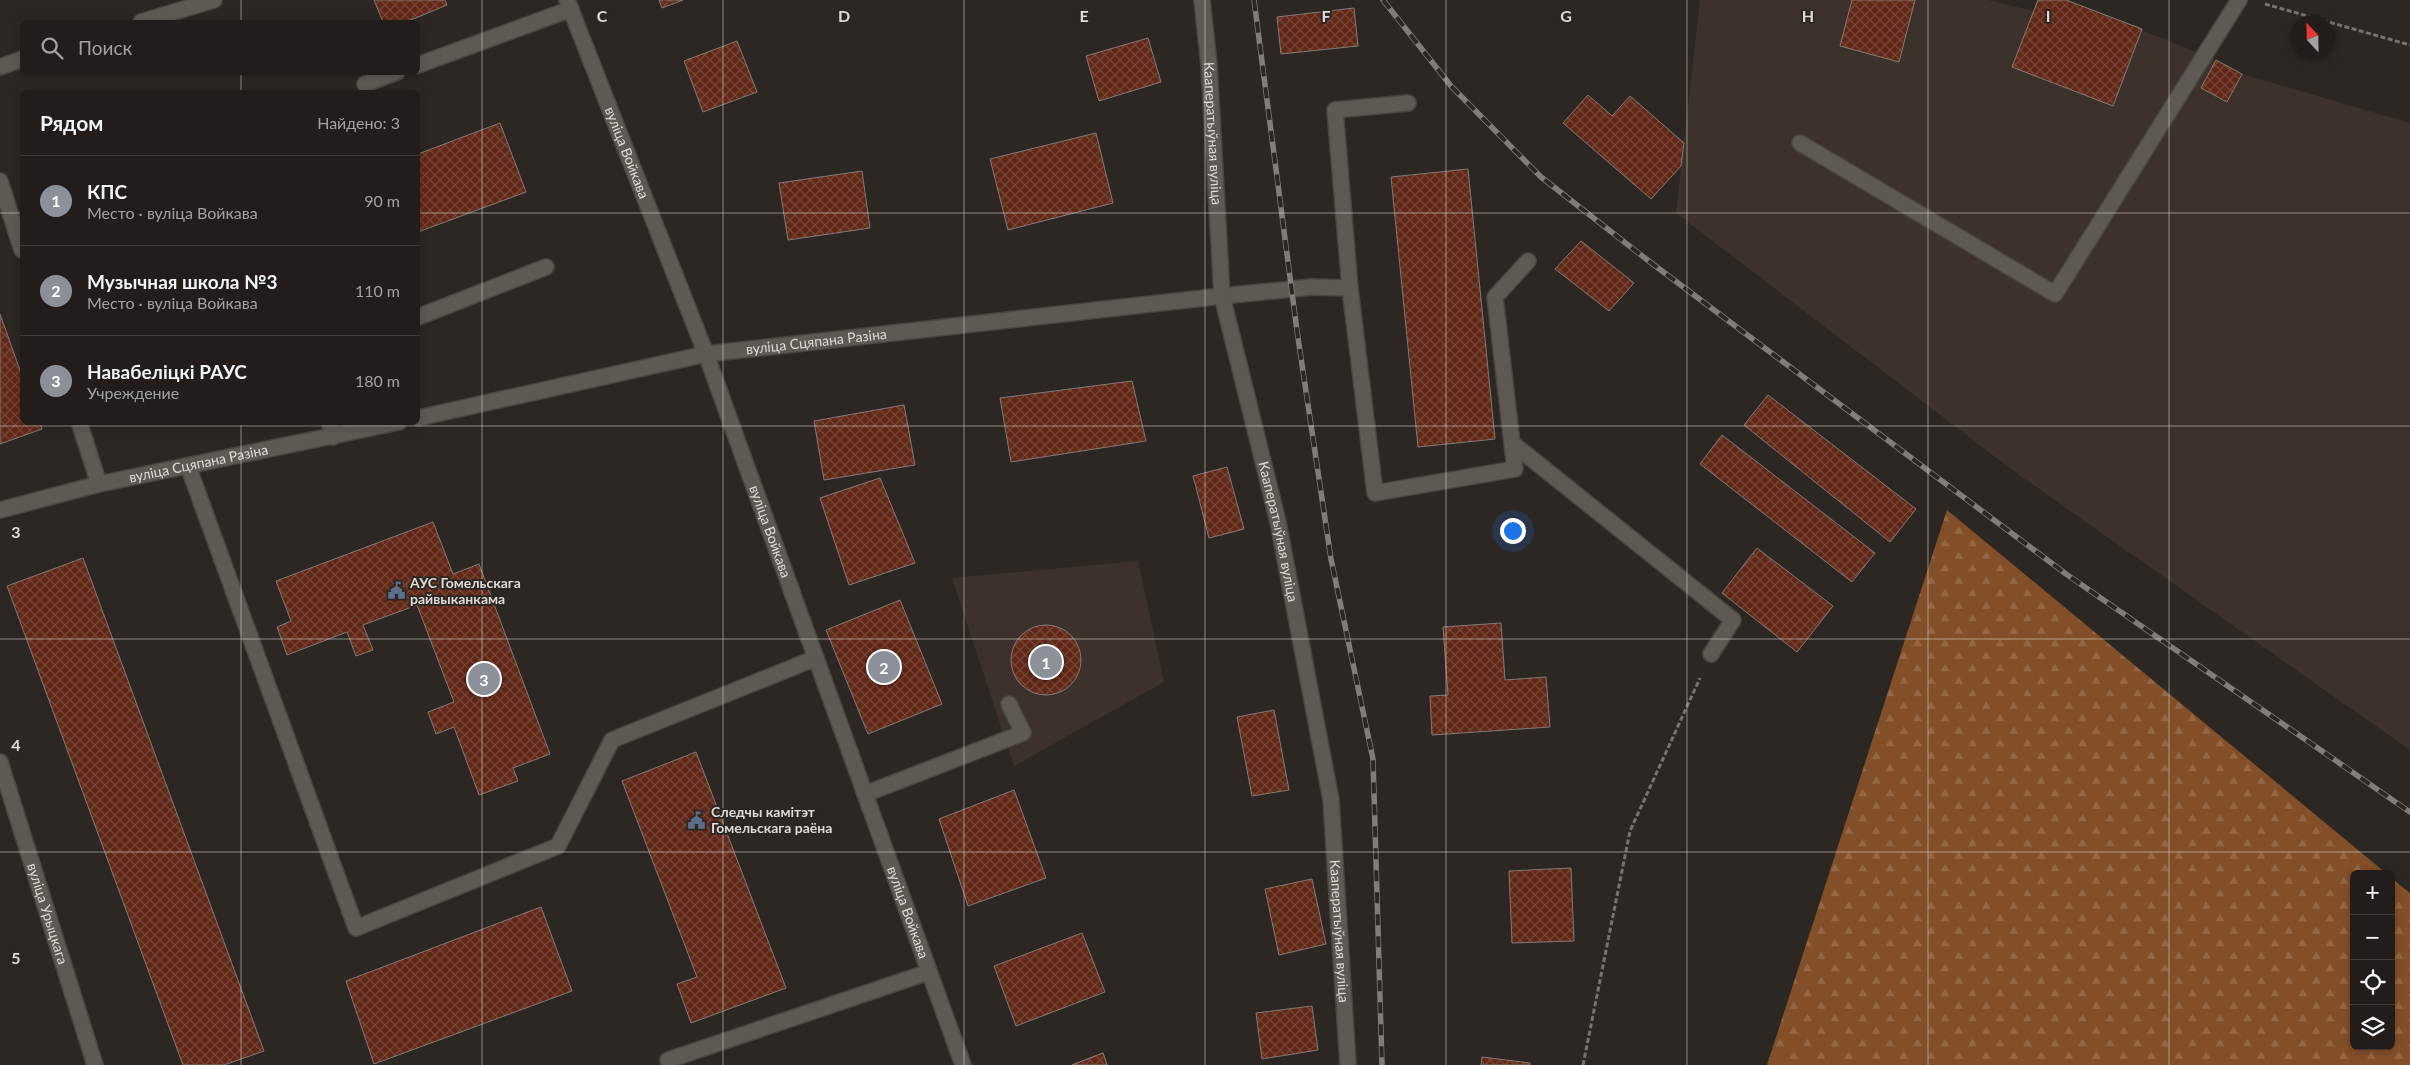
<!DOCTYPE html>
<html lang="ru">
<head>
<meta charset="utf-8">
<style>
	body { margin:0; font-family:Lato,sans-serif; background:#2e2a27; color:#f1f3f6 }
	.controls { position:absolute; right:15px; bottom:15px; display:grid; overflow:hidden; border-radius:8px; box-shadow:0 2px 8px #0003 }
	.controls button { width:45px; height:45px; display:grid; place-items:center; padding:0; border:0; border-bottom:1px solid #3f3b39; background:#221d1a; color:#f1f3f6; font:25px sans-serif }
	.compass { position:absolute; left:2290px; top:15px; width:45px; height:45px; border-radius:50%; background:#221d1a; box-shadow:0 2px 8px #0003; rotate:338deg }
	.you { position:absolute; left:1512px; top:530px; width:18px; height:18px; margin:-12px; border:4px solid #fff; border-radius:50%; background:#1a73e8; box-shadow:0 0 0 8px #1a73e833 }
	.badge { display:grid; place-items:center; width:32px; height:32px; border-radius:50%; background:#8c9099; color:#fff; font-size:16px; font-weight:700 }
	.pin { position:absolute; translate:-50% -50%; border:2px solid #fff; box-shadow:0 1px 5px #0006 }
	.list { margin:0; padding:0; list-style:none }
	h2 { display:flex; justify-content:space-between; align-items:center; height:65px; margin:0; padding:0 20px; font-size:21px }
	h2 small { font-size:16px; font-weight:400; color:#a2a2a2 }
	.list li { display:grid; grid-template-columns:32px 1fr auto; gap:15px; align-items:center; box-sizing:border-box; height:90px; padding:0 20px; border-top:1px solid #3f3b39 }
	.list b { display:block; font-size:19px; white-space:nowrap }
	.list p { margin:0; font-size:16px; white-space:nowrap; color:#a2a2a2 }
	.list em { font-size:16px; font-style:normal; color:#a2a2a2 }
	.icon { flex:none; width:28px; height:28px; fill:none; stroke:currentColor; stroke-width:2; stroke-linecap:round; stroke-linejoin:round }
	.map { position:relative; flex:none; width:2410px; height:1065px; overflow:hidden }
	.search { position:absolute; background:#221d1a; box-shadow:0 2px 8px #0003; left:20px; top:20px; width:400px; height:55px; display:flex; align-items:center; gap:12px; box-sizing:border-box; padding:0 18px; border-radius:8px; color:#a2a2a2; font-size:19px }
	.panel { position:absolute; background:#221d1a; box-shadow:0 2px 8px #0003; left:20px; top:90px; width:400px; height:335px; border-radius:8px }
	.map>svg:first-child { display:block }
	.built { fill:#3d322b }
	.forest { fill:url(#forest-firs) }
	.building { fill:url(#building-cross-hatch); stroke:#827a77 }
	.lines { fill:none; stroke-linecap:round; stroke-linejoin:round }
	.service-casing { stroke:#4a4541; stroke-width:18 }
	.minor-casing { stroke:#4a4541; stroke-width:18 }
	.path { stroke:#77726f; stroke-width:3; stroke-dasharray:5 2.5; stroke-linecap:butt }
	.service { stroke:#5f5954; stroke-width:15 }
	.minor { stroke:#5f5954; stroke-width:15 }
	.rail-casing { stroke:#827d7a; stroke-width:5.5 }
	.rail { stroke:#2d2723; stroke-width:4; stroke-dasharray:11; stroke-linecap:butt }
	.grid { fill:none; stroke:#dfdbd8; stroke-width:1; stroke-opacity:0.55 }
	.labels { text-anchor:middle; stroke-width:4; stroke-linejoin:round; paint-order:stroke }
	.street-label { font-size:14px; fill:#dfdbd8; stroke:#2d2723 }
	.poi-label { font-size:14px; font-weight:bold; fill:#dfdbd8; stroke:#2d2723; text-anchor:start }
	.grid-label { font-size:16px; text-anchor:middle; font-weight:bold; fill:#dfdbd8; stroke:#2d2723; stroke-width:4; stroke-linejoin:round; paint-order:stroke }
</style>
</head>
<body>
<div class="map">
<svg width="2410" height="1065" viewBox="0 0 2410 1065">
	<defs>
		<pattern id="forest-firs" width="22" height="20" patternUnits="userSpaceOnUse" patternTransform="scale(1.25)"><rect width="22" height="20" fill="#834f28"/><path d="M5 1l3.5 6h-7zM16 11l3.5 6h-7z" fill="#946846"/></pattern>
		<pattern id="building-cross-hatch" width="8" height="8" patternUnits="userSpaceOnUse" patternTransform="scale(1.25)"><rect width="8" height="8" fill="#612717"/><path d="M0 0l8 8M0 8l8-8" fill="none" stroke="#774638"/></pattern>
	</defs>
	<rect width="100%" height="100%" fill="#2d2723"/>
	<g class="built">
		<polygon points="1700,0 1988,0 2033,11 2038,0 2066,0 2216,60 2242,74 2410,123 2410,750 2015,472 1676,213"/>
		<polygon points="1138,561 1164,682 1014,766 952,578"/>
	</g>
	<polygon class="forest" points="1947,510 2387,874 2354,874 2354,1046 2391,1046 2391,878 2410,893 2410,1065 1767,1065"/>
	<g class="building">
		<polygon points="374,0 445,0 447,5 406,22 383,22"/>
		<polygon points="659,0 683,0 662,8"/>
		<polygon points="1852,0 1915,0 1899,62 1840,46"/>
		<polygon points="2038,0 2066,0 2142,29 2113,106 2012,67"/>
		<polygon points="1354,8 1358,46 1281,54 1277,17"/>
		<polygon points="1148,38 1161,82 1099,101 1086,56"/>
		<polygon points="737,41 757,92 703,112 684,61"/>
		<polygon points="2216,60 2242,74 2227,102 2201,88"/>
		<polygon points="1588,95 1612,116 1630,96 1684,143 1681,166 1651,199 1563,123"/>
		<polygon points="500,123 526,192 418,232 418,154"/>
		<polygon points="1096,133 1113,203 1008,230 990,159"/>
		<polygon points="1468,169 1495,439 1418,447 1391,177"/>
		<polygon points="862,171 870,228 788,240 779,183"/>
		<polygon points="1581,241 1634,283 1609,311 1555,269"/>
		<polygon points="0,314 22,376 22,422 40,422 42,429 0,444"/>
		<polygon points="1132,381 1146,441 1011,462 1000,398"/>
		<polygon points="1768,395 1916,509 1890,542 1744,425"/>
		<polygon points="904,405 915,465 824,480 814,421"/>
		<polygon points="1722,435 1875,553 1852,582 1700,464"/>
		<polygon points="1227,467 1244,529 1209,538 1193,476"/>
		<polygon points="880,478 915,563 849,585 820,498"/>
		<polygon points="433,522 453,574 479,564 550,754 513,768 518,781 479,795 454,727 436,734 428,712 454,702 417,605 363,625 373,650 356,656 347,632 287,655 277,627 291,621 276,581"/>
		<polygon points="1757,548 1833,606 1797,652 1722,593"/>
		<polygon points="83,558 264,1051 224,1065 183,1065 7,586"/>
		<polygon points="900,600 942,704 868,734 826,630"/>
		<polygon points="1501,623 1505,680 1546,677 1550,727 1432,735 1430,696 1448,695 1443,627"/>
		<circle cx="1046" cy="660" r="35"/>
		<polygon points="1274,710 1289,790 1252,796 1237,717"/>
		<polygon points="696,752 786,988 691,1023 677,984 697,977 622,781"/>
		<polygon points="1014,790 1046,878 968,906 939,819"/>
		<polygon points="1571,868 1574,941 1512,943 1509,871"/>
		<polygon points="1312,879 1326,944 1279,955 1265,889"/>
		<polygon points="541,907 572,991 374,1064 346,981"/>
		<polygon points="1082,933 1105,992 1016,1026 994,966"/>
		<polygon points="1312,1006 1318,1050 1262,1059 1256,1013"/>
		<polygon points="1103,1053 1107,1065 1072,1065"/>
		<polygon points="1103,1053 1107,1065 1072,1065"/>
		<polygon points="1482,1057 1530,1063 1530,1065 1481,1065"/>
	</g>
	<g class="lines">
		<defs>
			<g id="service">
				<polyline points="141,22 214,0"/>
				<polyline points="418,65 571,9"/>
				<polyline points="0,67 22,59"/>
				<polyline points="365,84 397,72"/>
				<polyline points="1800,143 2055,294 2239,0"/>
				<polyline points="0,181 22,250"/>
				<polyline points="1350,288 1375,493 1515,469 1495,297 1528,261"/>
				<polyline points="1222,296 1312,287 1350,288 1335,110 1408,103"/>
				<polyline points="418,317 546,267"/>
				<polyline points="79,422 99,484"/>
				<polyline points="329,422 333,437"/>
				<polyline points="1512,443 1733,620 1711,654"/>
				<polyline points="188,466 356,928 558,846 612,740 816,658"/>
				<polyline points="865,794 1023,733 1009,704"/>
				<polyline points="668,1060 929,972"/>
			</g>
			<g id="minor">
				<path id="s1" d="M567 0 706 354 963 1065"/>
				<path id="s2" d="M1202 0 1209 65 1222 296 1278 522 1331 800 1348 1065"/>
				<path id="s3" d="M418 418 706 354 1222 296"/>
				<path id="s4" d="M0 510 99 484 399 422"/>
				<path id="s5" d="M0 762 95 1065"/>
			</g>
		</defs>
		<use href="#service" class="service-casing"/>
		<use href="#minor" class="minor-casing"/>
		<g class="path">
			<polyline points="2265,4 2410,45"/>
			<polyline points="1583,1065 1630,831 1700,678"/>
		</g>
		<use href="#service" class="service"/>
		<use href="#minor" class="minor"/>
		<defs>
			<g id="rail">
				<polyline points="1254,0 1297,331 1331,559 1373,759 1382,1065"/>
				<polyline points="1383,0 1451,86 1541,177 1650,262 2066,574 2410,812"/>
			</g>
		</defs>
		<use href="#rail" class="rail-casing"/>
		<use href="#rail" class="rail"/>
	</g>
	<path class="grid" d="M241 0V22M482 0V1065M723 0V1065M964 0V1065M1205 0V1065M1446 0V1065M1687 0V1065M1928 0V1065M2169 0V1065M241 72V92M0 213H22M418 213H2410M241 422V1065M0 426H2410M0 639H2410M0 852H2410"/>
	<defs>
		<symbol id="civic-bare" viewBox="-9 -9 18 18"><path d="M-.6-6.5H3V-4.5H.6V-3L4-1V1h2V6H-6V1h2V-1L-.6-3ZM-1.2 2.5V6h2.4V2.5Z" fill="#5c6f8a" stroke="#2d2723" stroke-width="2.5" paint-order="stroke"/></symbol>
	</defs>
	<g fill-rule="evenodd">
		<use href="#civic-bare" x="384" y="578" width="25" height="25"/>
		<use href="#civic-bare" x="684" y="808" width="25" height="25"/>
	</g>
	<g class="labels">
		<g class="street-label">
			<text dy="5" stroke="none"><textPath href="#s2" startOffset="134">Кааператыўная вуліца</textPath></text>
			<text dy="5" stroke="none"><textPath href="#s1" startOffset="164">вуліца Войкава</textPath></text>
			<text dy="5" stroke="none"><textPath href="#s3" startOffset="406">вуліца Сцяпана Разіна</textPath></text>
			<text dy="5" stroke="none"><textPath href="#s4" startOffset="204">вуліца Сцяпана Разіна</textPath></text>
			<text dy="5" stroke="none"><textPath href="#s1" startOffset="569">вуліца Войкава</textPath></text>
			<text dy="5" stroke="none"><textPath href="#s2" startOffset="539">Кааператыўная вуліца</textPath></text>
			<text dy="5" stroke="none"><textPath href="#s1" startOffset="974">вуліца Войкава</textPath></text>
			<text dy="5" stroke="none"><textPath href="#s5" startOffset="159">вуліца Урыцкага</textPath></text>
			<text dy="5" stroke="none"><textPath href="#s2" startOffset="944">Кааператыўная вуліца</textPath></text>
		</g>
		<g class="poi-label">
			<text x="410" y="588">АУС Гомельскага<tspan x="410" dy="16">райвыканкама</tspan></text>
			<text x="711" y="817">Следчы камітэт<tspan x="711" dy="16">Гомельскага раёна</tspan></text>
		</g>
	</g>
	<g class="grid-label">
		<text x="602" y="22">C</text>
		<text x="844" y="22">D</text>
		<text x="1084" y="22">E</text>
		<text x="1326" y="22">F</text>
		<text x="1566" y="22">G</text>
		<text x="1808" y="22">H</text>
		<text x="2048" y="22">I</text>
		<text x="16" y="538">3</text>
		<text x="16" y="751">4</text>
		<text x="16" y="964">5</text>
	</g>
</svg>
<div class="controls">
<button>+</button>
<button>−</button>
<button><svg class="icon" aria-label="locate" viewBox="0 0 24 24"><circle cx="12" cy="12" r="6"/><path d="M12 2v4M12 18v4M2 12h4M18 12h4"/></svg></button>
<button><svg class="icon" aria-label="layers" viewBox="0 0 24 24"><path d="M12 4l9 5-9 5-9-5zM3 14l9 5 9-5"/></svg></button>
</div>
<svg class="compass" viewBox="-18 -18 36 36"><path d="M0-13l5 13h-10z" fill="#e53935"/><path d="M0 13l5-13h-10z" fill="#a2a2a2"/></svg>
<div class="you"></div>
<div class="pin badge" style="left:1046px;top:662px">1</div>
<div class="pin badge" style="left:884px;top:667px">2</div>
<div class="pin badge" style="left:484px;top:679px">3</div>
<div class="search"><svg class="icon" aria-label="search" viewBox="0 0 24 24"><circle cx="10" cy="10" r="6"/><path d="M15 15l6 6"/></svg>Поиск</div>
<section class="panel">
<h2>Рядом<small>Найдено: 3</small></h2>
<ul class="list">
<li><span class="badge">1</span><div><b>КПС</b><p>Место · вуліца Войкава</p></div><em>90 m</em></li>
<li><span class="badge">2</span><div><b>Музычная школа №3</b><p>Место · вуліца Войкава</p></div><em>110 m</em></li>
<li><span class="badge">3</span><div><b>Навабеліцкі РАУС</b><p>Учреждение</p></div><em>180 m</em></li>
</ul>
</section>
</div>
</body>
</html>
